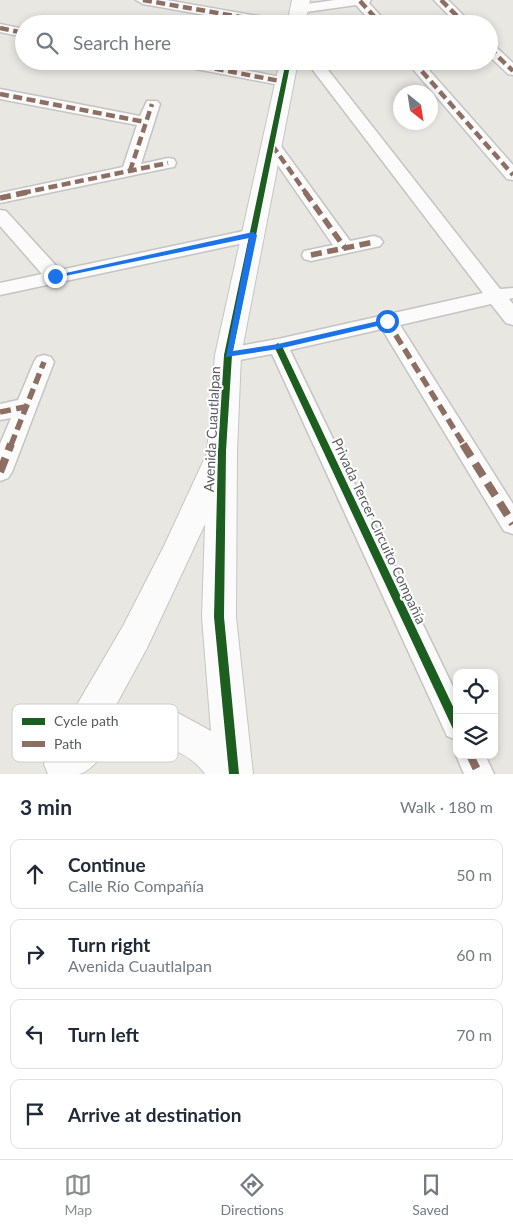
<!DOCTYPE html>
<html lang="en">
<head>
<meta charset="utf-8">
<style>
	body { margin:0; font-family:Lato,sans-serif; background:#f2f2f3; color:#1f2937 }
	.controls { position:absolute; right:15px; bottom:15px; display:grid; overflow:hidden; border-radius:10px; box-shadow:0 2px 8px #0003 }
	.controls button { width:45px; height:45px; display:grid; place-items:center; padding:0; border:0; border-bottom:1px solid #e0e1e3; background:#fff; color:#1f2937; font:25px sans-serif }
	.compass { position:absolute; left:393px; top:85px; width:45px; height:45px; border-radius:50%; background:#fff; box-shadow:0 2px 8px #0003; rotate:150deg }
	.stop { position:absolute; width:15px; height:15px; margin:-11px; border:4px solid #1a73e8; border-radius:50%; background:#fff }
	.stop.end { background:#1a73e8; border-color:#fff; box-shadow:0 1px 5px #0008 }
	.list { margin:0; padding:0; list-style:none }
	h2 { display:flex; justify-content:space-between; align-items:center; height:65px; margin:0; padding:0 20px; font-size:21px }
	h2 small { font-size:16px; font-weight:400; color:#747a83 }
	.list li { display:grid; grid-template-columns:32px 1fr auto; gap:15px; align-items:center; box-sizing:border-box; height:70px; margin:0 10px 10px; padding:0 10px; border:1px solid #e0e1e3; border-radius:10px }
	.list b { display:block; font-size:19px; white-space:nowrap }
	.list p { margin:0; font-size:16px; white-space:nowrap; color:#747a83 }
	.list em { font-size:16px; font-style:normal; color:#747a83 }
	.icon { flex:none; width:28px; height:28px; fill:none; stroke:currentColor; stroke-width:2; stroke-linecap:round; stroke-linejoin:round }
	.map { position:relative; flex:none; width:513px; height:774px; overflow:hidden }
	.search { position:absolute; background:#fff; box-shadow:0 2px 8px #0003; left:15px; right:15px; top:15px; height:55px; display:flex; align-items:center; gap:12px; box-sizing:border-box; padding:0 18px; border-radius:28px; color:#747a83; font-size:19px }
	.sheet { height:385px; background:#fff }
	nav { display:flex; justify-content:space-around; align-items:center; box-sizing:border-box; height:70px; border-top:1px solid #e0e1e3; background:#fff; font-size:14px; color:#747a83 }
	nav a { display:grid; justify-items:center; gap:2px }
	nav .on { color:#8a8d8e }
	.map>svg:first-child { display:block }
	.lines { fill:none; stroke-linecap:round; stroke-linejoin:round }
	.street-casing { stroke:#c4c4c3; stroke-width:3 }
	.secondary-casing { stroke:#c5c5c4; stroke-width:2 }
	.street { fill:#fcfbfb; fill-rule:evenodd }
	.secondary { fill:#fcfbfb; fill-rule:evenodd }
	.quiet-far2 { stroke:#8d6e63; stroke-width:4.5; stroke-dasharray:9 4.5; stroke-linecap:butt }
	.quiet-far1 { stroke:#8d6e63; stroke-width:5.5; stroke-dasharray:11 5.5; stroke-linecap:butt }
	.quiet { stroke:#8d6e63; stroke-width:8; stroke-dasharray:15 8; stroke-linecap:butt }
	.cycleway-casing { stroke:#fff; stroke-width:3 }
	.cycleway { fill:#1b5e20; fill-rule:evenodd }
	.route { fill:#1a73e8 }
	.labels { text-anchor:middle; stroke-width:4; stroke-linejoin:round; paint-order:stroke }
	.street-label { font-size:14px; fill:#585c60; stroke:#fff }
	.key { fill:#fff; stroke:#cdcecf; stroke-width:1 }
	.key-label { font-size:14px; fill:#585c60 }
</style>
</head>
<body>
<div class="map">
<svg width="513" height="774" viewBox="0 0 513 774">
	<rect width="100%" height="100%" fill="#e8e7e2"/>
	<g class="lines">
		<defs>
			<g id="street">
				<polygon points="136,0 166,0 281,20 288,24 256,24 143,4"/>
				<polygon points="335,0 371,0 369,3 388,24 373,24 356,5 299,13 292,9 299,5"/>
				<polygon points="434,0 448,0 472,24 457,24"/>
				<polygon points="0,24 24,29 24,37 0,32"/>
				<polygon points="489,44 494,45 513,63 513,75 508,74 489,56"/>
				<polygon points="168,61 199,61 285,78 292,82 285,86 175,65"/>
				<polygon points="306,61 321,61 500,289 513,288 513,298 509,299 513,304 513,325 506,323 491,304 400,325 513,504 513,534 504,531 382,329 290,350 457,695 457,740 447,736 272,354 228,362 221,360 218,355 221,350 228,348 278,339 483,293"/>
				<polygon points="406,61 421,61 513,165 513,180 507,179"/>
				<polygon points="0,89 140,116 147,101 157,101 160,104 141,164 168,158 174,159 176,163 174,167 168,168 0,203 0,193 123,167 137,125 0,99"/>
				<polygon points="272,140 278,142 350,241 374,236 380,238 383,242 380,246 311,261 304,259 302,255 304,251 333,245 264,145"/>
				<polygon points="0,210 6,211 60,270 253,229 259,231 262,235 259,239 253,241 0,295 0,283 42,274 0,226"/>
				<polygon points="44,355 51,357 54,362 12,472 8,478 0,481 0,444 11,418 0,420 0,404 18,400 34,362 37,357"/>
				<polygon points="457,752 457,755 485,755 494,774 464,774 456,755"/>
			</g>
			<g id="secondary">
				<polygon points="292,0 310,0 305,24 287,24"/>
				<path d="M280 61H298L241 355 237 451 236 617 253 774H205C185 745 137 735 107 753 98 758 90 772 79 774 70 774 58 774 48 774L44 764 50 751 123 626 164 546 207 453 215 355ZM205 524 202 617 211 731 178 713 138 708 110 716 147 648Z"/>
			</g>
		</defs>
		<use href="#street" class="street-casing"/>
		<use href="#secondary" class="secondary-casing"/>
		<use href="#street" class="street"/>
		<use href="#secondary" class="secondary"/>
		<g class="quiet-far2">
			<polyline points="143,0 281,24"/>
			<polyline points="441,0 465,24"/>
			<polyline points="360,1 381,24"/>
			<polyline points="0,28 24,33"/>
			<polyline points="489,48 513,71"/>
			<polyline points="175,61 285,82"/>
			<polyline points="413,61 513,175"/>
			<polyline points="0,94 145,122"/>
			<polyline points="272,145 306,193"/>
			<polyline points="130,171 152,104"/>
			<polyline points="22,193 168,163"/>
		</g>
		<g class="quiet-far1">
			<polyline points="305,192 345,248"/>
			<polyline points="0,198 28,192"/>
			<polyline points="311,255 374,242"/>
			<polyline points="387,321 464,445"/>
			<polyline points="0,412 25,407"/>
			<polyline points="11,445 44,362"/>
		</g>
		<g class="quiet">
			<polyline points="463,444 513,524"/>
			<polyline points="0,472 11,444"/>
			<polyline points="470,755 479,774"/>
		</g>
		<defs>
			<g id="cycleway">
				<polygon points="286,61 291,61 232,355 226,451 224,617 239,774 229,774 214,617 218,451 224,355"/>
				<polygon points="278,343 282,346 457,715 457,731 453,729 274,346"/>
			</g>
		</defs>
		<use href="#cycleway" class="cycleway-casing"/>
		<use href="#cycleway" class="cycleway"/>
	</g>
	<polygon class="route" points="253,232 257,235 233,351 278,344 387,319 390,320 390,323 278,349 226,357 249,238 55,278 52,276"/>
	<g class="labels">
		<g class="street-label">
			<text transform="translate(212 429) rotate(-87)" y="5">Avenida Cuautlalpan</text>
			<text transform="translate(379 531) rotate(65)" y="5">Privada Tercer Circuito Compañía</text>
		</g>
	</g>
	<rect x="12" y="704" width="166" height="58" rx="8" class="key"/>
	<rect x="22" y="718" width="23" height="7" fill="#1b5e20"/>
	<rect x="22" y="741" width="23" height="6" fill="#8d6e63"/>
	<g class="key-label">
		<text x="54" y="726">Cycle path</text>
		<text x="54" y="749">Path</text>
	</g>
</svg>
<div class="controls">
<button><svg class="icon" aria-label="locate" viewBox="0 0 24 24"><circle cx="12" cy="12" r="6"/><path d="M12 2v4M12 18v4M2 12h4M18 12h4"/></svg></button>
<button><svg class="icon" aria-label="layers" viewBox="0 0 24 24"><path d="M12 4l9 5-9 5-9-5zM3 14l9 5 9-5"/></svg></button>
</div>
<svg class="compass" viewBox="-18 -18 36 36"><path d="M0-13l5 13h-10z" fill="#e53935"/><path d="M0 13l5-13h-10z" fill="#747a83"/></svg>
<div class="stop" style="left:387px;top:321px"></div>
<div class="stop end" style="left:55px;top:276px"></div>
<div class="search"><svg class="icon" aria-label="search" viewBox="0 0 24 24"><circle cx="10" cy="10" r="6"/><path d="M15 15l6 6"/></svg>Search here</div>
</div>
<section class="sheet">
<h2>3 min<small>Walk · 180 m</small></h2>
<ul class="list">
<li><svg class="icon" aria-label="ahead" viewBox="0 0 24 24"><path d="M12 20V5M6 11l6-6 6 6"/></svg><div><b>Continue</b><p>Calle Río Compañía</p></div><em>50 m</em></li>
<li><svg class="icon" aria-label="right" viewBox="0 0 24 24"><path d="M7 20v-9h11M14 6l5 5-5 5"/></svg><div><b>Turn right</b><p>Avenida Cuautlalpan</p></div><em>60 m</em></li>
<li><svg class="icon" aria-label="left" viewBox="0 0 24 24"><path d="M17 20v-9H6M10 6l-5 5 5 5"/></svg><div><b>Turn left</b></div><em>70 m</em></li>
<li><svg class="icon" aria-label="arrive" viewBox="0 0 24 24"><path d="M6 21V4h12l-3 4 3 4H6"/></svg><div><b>Arrive at destination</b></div></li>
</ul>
</section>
<nav>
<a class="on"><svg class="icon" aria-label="map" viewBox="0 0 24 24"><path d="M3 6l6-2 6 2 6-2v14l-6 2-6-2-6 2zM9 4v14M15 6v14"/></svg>Map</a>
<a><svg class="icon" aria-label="directions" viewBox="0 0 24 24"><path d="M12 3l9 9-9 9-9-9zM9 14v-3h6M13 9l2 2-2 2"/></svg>Directions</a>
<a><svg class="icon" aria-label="saved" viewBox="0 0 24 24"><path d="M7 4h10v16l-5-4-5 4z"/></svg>Saved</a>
</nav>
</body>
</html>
